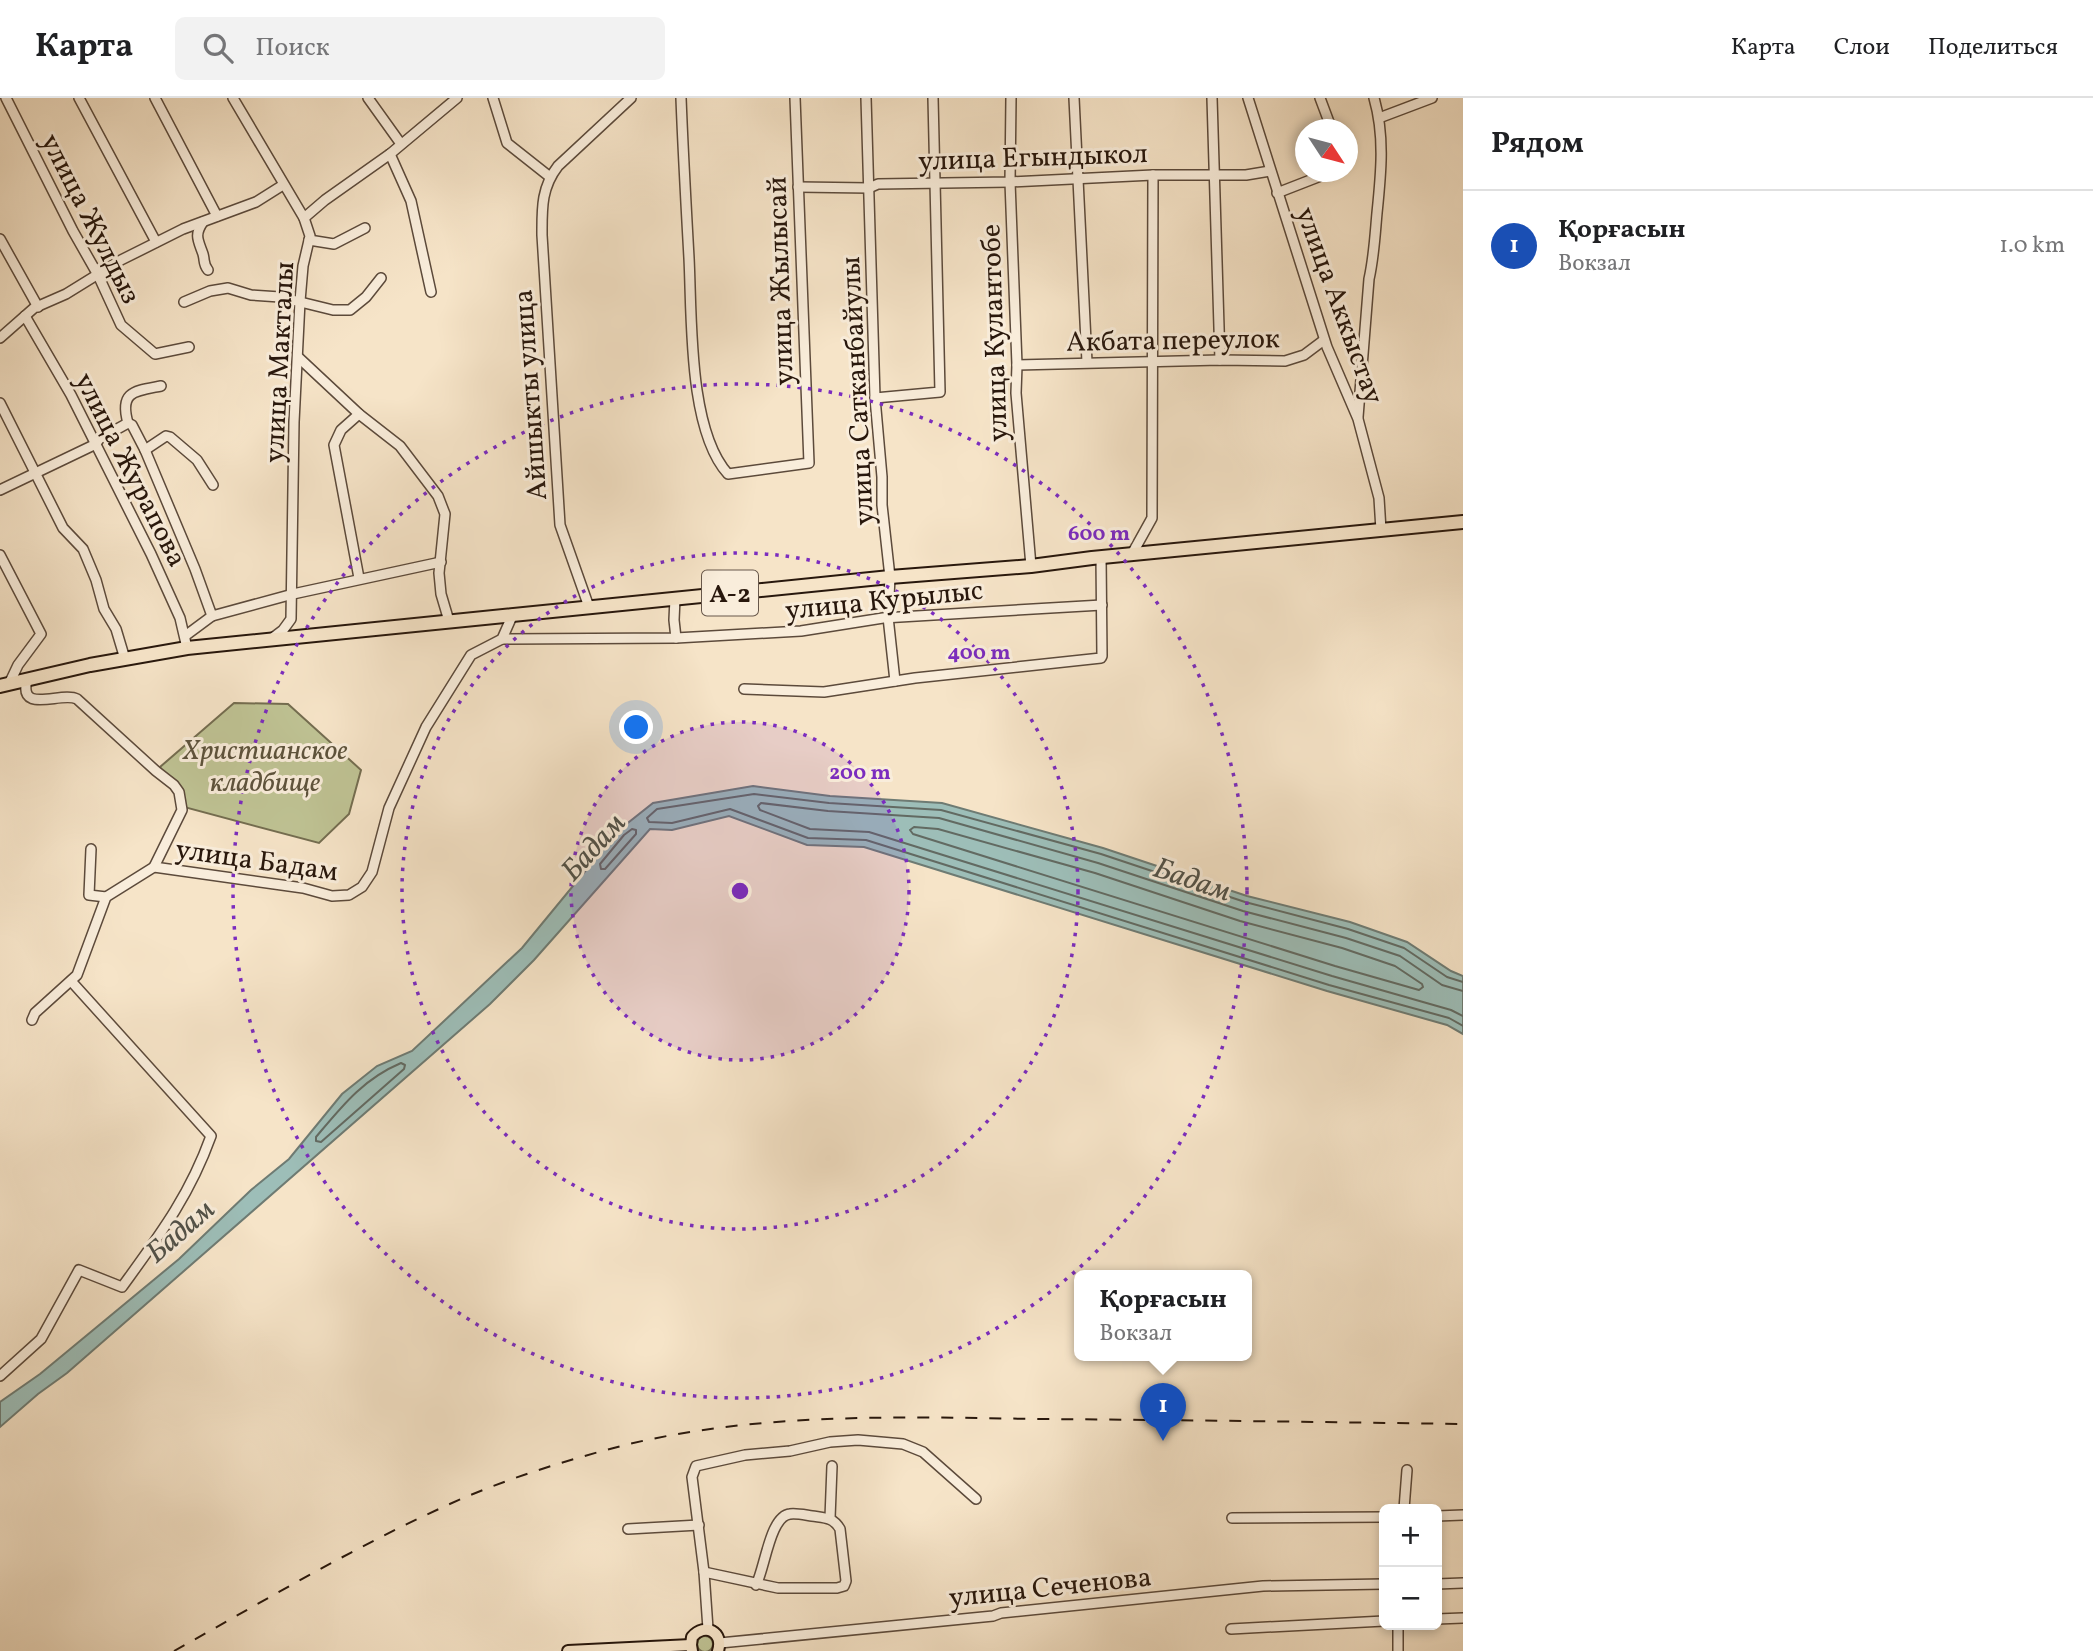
<!DOCTYPE html>
<html lang="ru">
<head>
<meta charset="utf-8">
<style>
	body { margin:0; font-family:Vollkorn,serif; background:#f2f2f2; color:#202124 }
	.controls { position:absolute; right:21px; bottom:21px; display:grid; overflow:hidden; border-radius:10px; box-shadow:0 4px 10px #0003 }
	.controls button { width:63px; height:63px; display:grid; place-items:center; padding:0; border:0; border-bottom:2px solid #e0e0e0; background:#fff; color:#202124; font:35px sans-serif }
	.compass { position:absolute; left:1295px; top:21px; width:63px; height:63px; border-radius:50%; background:#fff; box-shadow:0 4px 10px #0003; rotate:126deg }
	.you { position:absolute; left:637px; top:630px; width:24px; height:24px; margin:-18px; border:5px solid #fff; border-radius:50%; background:#1a73e8; box-shadow:0 0 0 10px #1a73e833 }
	.badge { display:grid; place-items:center; width:46px; height:46px; border-radius:50%; background:#ea580c; color:#fff; font-size:23px; font-weight:700 }
	.pin { position:absolute; translate:-50% -58px; filter:drop-shadow(0 2px 4px #0008) }
	.pin::after { content:''; position:absolute; top:37px; width:24px; height:21px; background:inherit; clip-path:polygon(0 0,100% 0,50% 100%) }
	.popup { position:absolute; left:1074px; top:1172px; width:178px; height:91px; box-sizing:border-box; display:grid; place-content:center; border-radius:10px; background:#fff; filter:drop-shadow(0 2px 5px #0005); font-size:23px; white-space:nowrap; color:#757577 }
	.popup b { font-size:26px; color:#202124 }
	.popup::after { content:''; position:absolute; left:50%; top:100%; margin-left:-14px; border:14px solid transparent; border-top-color:#fff }
	.list { margin:0; padding:0; list-style:none }
	h2 { display:flex; justify-content:space-between; align-items:center; height:91px; margin:0; padding:0 28px; font-size:30px }
	h2 small { font-size:23px; font-weight:400; color:#757577 }
	.list li { display:grid; grid-template-columns:46px 1fr auto; gap:21px; align-items:center; box-sizing:border-box; height:112px; padding:0 28px; border-top:2px solid #e0e0e0 }
	.list b { display:block; font-size:26px; white-space:nowrap }
	.list p { margin:0; font-size:23px; white-space:nowrap; color:#757577 }
	.list em { font-size:23px; font-style:normal; color:#757577 }
	.icon { flex:none; width:38px; height:38px; fill:none; stroke:currentColor; stroke-width:2; stroke-linecap:round; stroke-linejoin:round }
	.map { position:relative; flex:none; width:1463px; height:1553px; overflow:hidden }
	header { display:flex; align-items:center; gap:42px; box-sizing:border-box; height:98px; padding:0 35px; background:#fff; border-bottom:2px solid #e0e0e0 }
	header strong { font-size:33px }
	nav { display:flex; gap:38px; margin-inline-start:auto; font-size:24px }
	.search { width:490px; height:63px; background:#f2f2f2; display:flex; align-items:center; gap:18px; box-sizing:border-box; padding:0 24px; border-radius:10px; color:#757577; font-size:26px }
	main { display:flex }
	aside { flex:1; background:#fff }
	.map>svg:first-child { display:block }
	.green { fill:#bfc394; stroke:#746d50; stroke-width:2 }
	.water { fill:#9dbeb8; stroke:#6e7b73; stroke-width:2 }
	.lines { fill:none; stroke-linecap:round; stroke-linejoin:round }
	.shore { stroke:#626a62; stroke-width:2 }
	.minor-casing { stroke:#5c4a3b; stroke-width:12 }
	.major-casing { stroke:#28170c; stroke-width:14 }
	.highway-casing { stroke:#28170c; stroke-width:16 }
	.minor { stroke:#f9eddb; stroke-width:9 }
	.major { stroke:#f6e4c8; stroke-width:10 }
	.highway { stroke:#f6e4c8; stroke-width:12 }
	.rail { stroke:#28170c; stroke-width:2; stroke-dasharray:12 12; stroke-linecap:butt }
	.ring { fill:none; stroke:#7b2cbf; stroke-width:3.5; stroke-dasharray:3.5 7 }
	.labels { text-anchor:middle; stroke-width:6; stroke-linejoin:round; paint-order:stroke }
	.shield { fill:#f9eddb; stroke:#67574a; stroke-width:2 }
	.shield-label { font-size:26px; font-weight:bold; fill:#28170c }
	.street-label { font-size:28px; fill:#28170c; stroke:#f9eddb }
	.park-label { font-size:28px; font-style:italic; fill:#5d533c; stroke:#f9eddb }
	.water-label { font-size:30px; font-style:italic; fill:#515148; stroke:#f9eddb }
	.centre { fill:#7b2cbf; stroke:#f9eddb; stroke-width:3.5 }
	.ring-label { font-size:21px; text-anchor:middle; font-weight:bold; fill:#7b2cbf; stroke:#f9eddb; stroke-width:6; stroke-linejoin:round; paint-order:stroke }
</style>
</head>
<body>
<header>
<strong>Карта</strong>
<div class="search"><svg class="icon" aria-label="search" viewBox="0 0 24 24"><circle cx="10" cy="10" r="6"/><path d="M15 15l6 6"/></svg>Поиск</div>
<nav><a>Карта</a><a>Слои</a><a>Поделиться</a></nav>
</header>
<main>
<div class="map">
<svg width="1463" height="1553" viewBox="0 0 1463 1553">
	<rect width="100%" height="100%" fill="#f6e4c8"/>
	<filter id="stains"><feTurbulence type="fractalNoise" baseFrequency=".00286" numOctaves="4"/><feColorMatrix values="0 0 0 0 .2 0 0 0 0 .09 0 0 0 0 .02 0 0 0 .5 -.17"/></filter>
	<radialGradient id="worn" r=".72"><stop offset=".6" stop-color="#630" stop-opacity="0"/><stop offset="1" stop-color="#630" stop-opacity=".3"/></radialGradient>
	<g class="green">
		<polygon points="234,605 288,606 361,672 349,716 319,745 184,709 160,669"/>
		<circle cx="705" cy="1546" r="8"/>
	</g>
	<polygon class="water" points="753,688 830,698 942,705 1103,750 1247,798 1350,824 1407,844 1451,873 1463,878 1463,936 1447,927 1327,893 864,749 807,747 729,718 672,732 650,731 534,862 490,906 67,1275 38,1296 0,1329 0,1304 40,1276 179,1161 251,1092 289,1061 342,996 377,968 412,953 522,850 619,732 653,705"/>
	<g class="lines">
		<g class="shore">
			<polygon points="914,729 938,731 1095,775 1240,823 1342,850 1395,868 1422,886 1423,889 1419,892 1335,868 913,736 910,732"/>
			<polygon points="632,731 636,732 636,736 605,771 601,771 600,766 624,737"/>
			<polyline points="1463,884 1447,879 1404,850 1348,831 1245,804 1101,756 941,712 829,705 754,696 657,711 647,720 649,724 672,725 730,711 808,740 866,742 1329,887 1449,920 1463,928"/>
			<polyline points="1463,893 1442,887 1400,858 1346,840 1243,813 1098,765 939,720 828,713 761,705 758,708 760,712 810,731 869,734 1332,878 1451,912 1463,918"/>
			<path d="M401 965 405 967 404 971 321 1044 316 1043V1039C342 1008 363 981 401 965Z"/>
		</g>
		<defs>
			<g id="minor">
				<polyline points="6,0 73,133 98,177 121,227 155,256 189,249"/>
				<polyline points="79,0 156,144"/>
				<polyline points="155,0 217,118"/>
				<polyline points="233,0 304,120 310,138 303,168 300,203 294,324 291,521 283,532 271,541"/>
				<polyline points="368,0 401,46"/>
				<polyline points="493,0 507,45 550,79"/>
				<path d="M681 0C683 53 686 106 689 160 692 219 688 332 728 376L809 365 795 0"/>
				<polyline points="866,0 875,300 882,379 882,407 890,479 888,519 895,583"/>
				<polyline points="1011,0 1010,84 1017,267 1016,295 1031,468"/>
				<polyline points="1074,0 1087,264"/>
				<polyline points="1212,0 1220,262"/>
				<polyline points="1248,0 1327,249 1358,321 1379,400 1381,432"/>
				<polyline points="1320,0 1332,32"/>
				<polyline points="1379,20 1432,0"/>
				<polyline points="390,56 411,103 431,194"/>
				<polyline points="798,89 869,90 878,86 1010,84 1153,77 1246,77 1270,73"/>
				<polyline points="1277,95 1331,74"/>
				<polyline points="304,120 325,102 390,56 457,0"/>
				<path d="M203 124C194 137 198 142 203 156 205 163 203 166 208 172"/>
				<polyline points="0,141 38,209"/>
				<polyline points="309,142 334,146 365,130"/>
				<polyline points="184,204 210,193 228,190 251,197 280,199 333,212 350,212 366,199 381,180"/>
				<polyline points="25,218 71,297 151,456 180,520 187,550"/>
				<polyline points="0,240 34,210 66,196 121,162 183,131 256,104 283,87"/>
				<polyline points="298,259 359,316 400,348 438,398 445,416 439,475 441,496 449,523"/>
				<polyline points="1017,267 1220,262 1285,263 1304,257 1324,242"/>
				<polyline points="875,300 940,294 933,0"/>
				<polyline points="0,305 63,430 83,451 96,482 104,511 116,531 125,561"/>
				<path d="M1358 319 1369 181C1374 159 1375 137 1377 115 1381 76 1385 38 1374 0"/>
				<path d="M128 325C119 293 135 293 161 288"/>
				<polyline points="145,352 195,471 212,518 293,496 441,464"/>
				<polyline points="0,392 96,346 99,341 128,325 132,327 145,352 166,338 170,339 197,362 213,387"/>
				<polyline points="1132,456 1152,420 1153,77"/>
				<polyline points="0,457 41,536 18,567 9,586"/>
				<polyline points="359,480 334,347 341,332 359,316"/>
				<polyline points="675,500 674,522 676,540"/>
				<path d="M589 509 560 427 542 137C542 111 541 90 558 68L631 0"/>
				<polyline points="185,538 212,518"/>
				<polyline points="502,541 676,540 801,533 883,520 1102,507"/>
				<path d="M27 582C18 617 62 593 77 601L156 673 174 687 179 694 182 712 154 769"/>
				<polyline points="744,591 824,594 915,580 1101,560 1102,558 1101,459"/>
				<polyline points="91,751 89,797 106,799"/>
				<polyline points="32,922 35,915 77,877 106,799 154,769 303,790 332,798 349,797 362,789 372,774 389,710 426,629 471,557 502,541 513,516"/>
				<path d="M0 1278 41 1241 79 1172 122 1189C159 1138 189 1099 211 1038L71 883"/>
				<polyline points="1404,1411 1407,1372"/>
				<polyline points="1437,1418 1463,1417"/>
				<polyline points="830,1420 832,1368"/>
				<polyline points="1232,1420 1384,1419"/>
				<polyline points="628,1431 699,1427"/>
				<path d="M704 1474 778 1490H837L844 1488 846 1483 840 1431C833 1419 825 1420 812 1418 805 1417 796 1415 790 1416 770 1418 765 1470 756 1487"/>
				<polyline points="1437,1486 1463,1485"/>
				<polyline points="1437,1521 1463,1520"/>
				<polyline points="708,1531 704,1474 692,1379 696,1368 745,1357 790,1353 830,1344 858,1342 903,1346 923,1354 976,1401"/>
				<polyline points="1231,1531 1384,1523"/>
				<polyline points="720,1545 993,1518 1001,1515 1263,1488 1384,1486"/>
				<polyline points="1398,1553 1398,1527"/>
			</g>
			<g id="major">
				<polyline points="568,1553 691,1547"/>
				<path d="M692 1553 691 1547 692 1539C705 1524 724 1534 718 1553"/>
			</g>
			<polyline id="highway" points="0,588 90,567 187,550 890,479 1031,468 1092,460 1463,424"/>
		</defs>
		<use href="#minor" class="minor-casing"/>
		<use href="#major" class="major-casing"/>
		<use href="#highway" class="highway-casing"/>
		<use href="#minor" class="minor"/>
		<use href="#major" class="major"/>
		<use href="#highway" class="highway"/>
		<path class="rail" d="M174 1553C262 1504 349 1452 441 1410 499 1383 563 1363 625 1347 761 1314 901 1319 1040 1321 1181 1322 1322 1324 1463 1326"/>
	</g>
	<circle cx="740" cy="793" r="169" fill="#7b2cbf" fill-opacity=".12"/>
	<g class="ring">
		<circle cx="740" cy="793" r="169"/>
		<circle cx="740" cy="793" r="338"/>
		<circle cx="740" cy="793" r="507"/>
	</g>
	<g class="labels">
		<rect class="shield" x="702" y="472.5" width="56" height="45" rx="5"/>
		<g class="shield-label">
			<text x="730" y="504">A-2</text>
		</g>
		<g class="street-label">
			<text transform="translate(1033 58) rotate(-2)" y="10">улица Егындыкол</text>
			<text transform="translate(92 120) rotate(63)" y="10">улица Жулдыз</text>
			<text transform="translate(779 183) rotate(-92)" y="10">улица Жылысай</text>
			<text transform="translate(1341 207) rotate(70)" y="10">улица Аккыстау</text>
			<text transform="translate(993 235) rotate(-92)" y="10">улица Кулантобе</text>
			<text transform="translate(1173 241) rotate(-1)" y="10">Акбата переулок</text>
			<text transform="translate(278 264) rotate(-87)" y="10">улица Макталы</text>
			<text transform="translate(856 293) rotate(-93)" y="10">улица Сатканбайулы</text>
			<text transform="translate(529 297) rotate(-94)" y="10">Айшыкты улица</text>
			<text transform="translate(132 371) rotate(63)" y="10">улица Журапова</text>
			<text transform="translate(884 501) rotate(-6)" y="10">улица Курылыс</text>
			<text transform="translate(257 761) rotate(8)" y="10">улица Бадам</text>
			<text transform="translate(1050 1488) rotate(-6)" y="10">улица Сеченова</text>
		</g>
		<g class="park-label">
			<text x="265" y="661">Христианское<tspan x="265" dy="32">кладбище</tspan></text>
		</g>
		<g class="water-label">
			<text transform="translate(593 748) rotate(-48)" y="10">Бадам</text>
			<text transform="translate(1193 781) rotate(19)" y="10">Бадам</text>
			<text transform="translate(180 1132) rotate(-41)" y="10">Бадам</text>
		</g>
	</g>
	<circle cx="740" cy="793" r="10" class="centre"/>
	<g class="ring-label">
		<text x="1099" y="442">600 m</text>
		<text x="979" y="561">400 m</text>
		<text x="860" y="681">200 m</text>
	</g>
	<rect width="100%" height="100%" filter="url(#stains)"/>
	<rect width="100%" height="100%" fill="url(#worn)"/>
</svg>
<div class="controls">
<button>+</button>
<button>−</button>
</div>
<svg class="compass" viewBox="-18 -18 36 36"><path d="M0-13l5 13h-10z" fill="#e53935"/><path d="M0 13l5-13h-10z" fill="#757577"/></svg>
<div class="you"></div>
<div class="pin badge" style="left:1163px;top:1343px;background:#1a4fb4">1</div>
<div class="popup"><b>Қорғасын</b>Вокзал</div>
</div>
<aside>
<h2>Рядом<small></small></h2>
<ul class="list">
<li><span class="badge" style="background:#1a4fb4">1</span><div><b>Қорғасын</b><p>Вокзал</p></div><em>1.0 km</em></li>
</ul>
</aside>
</main>
</body>
</html>
